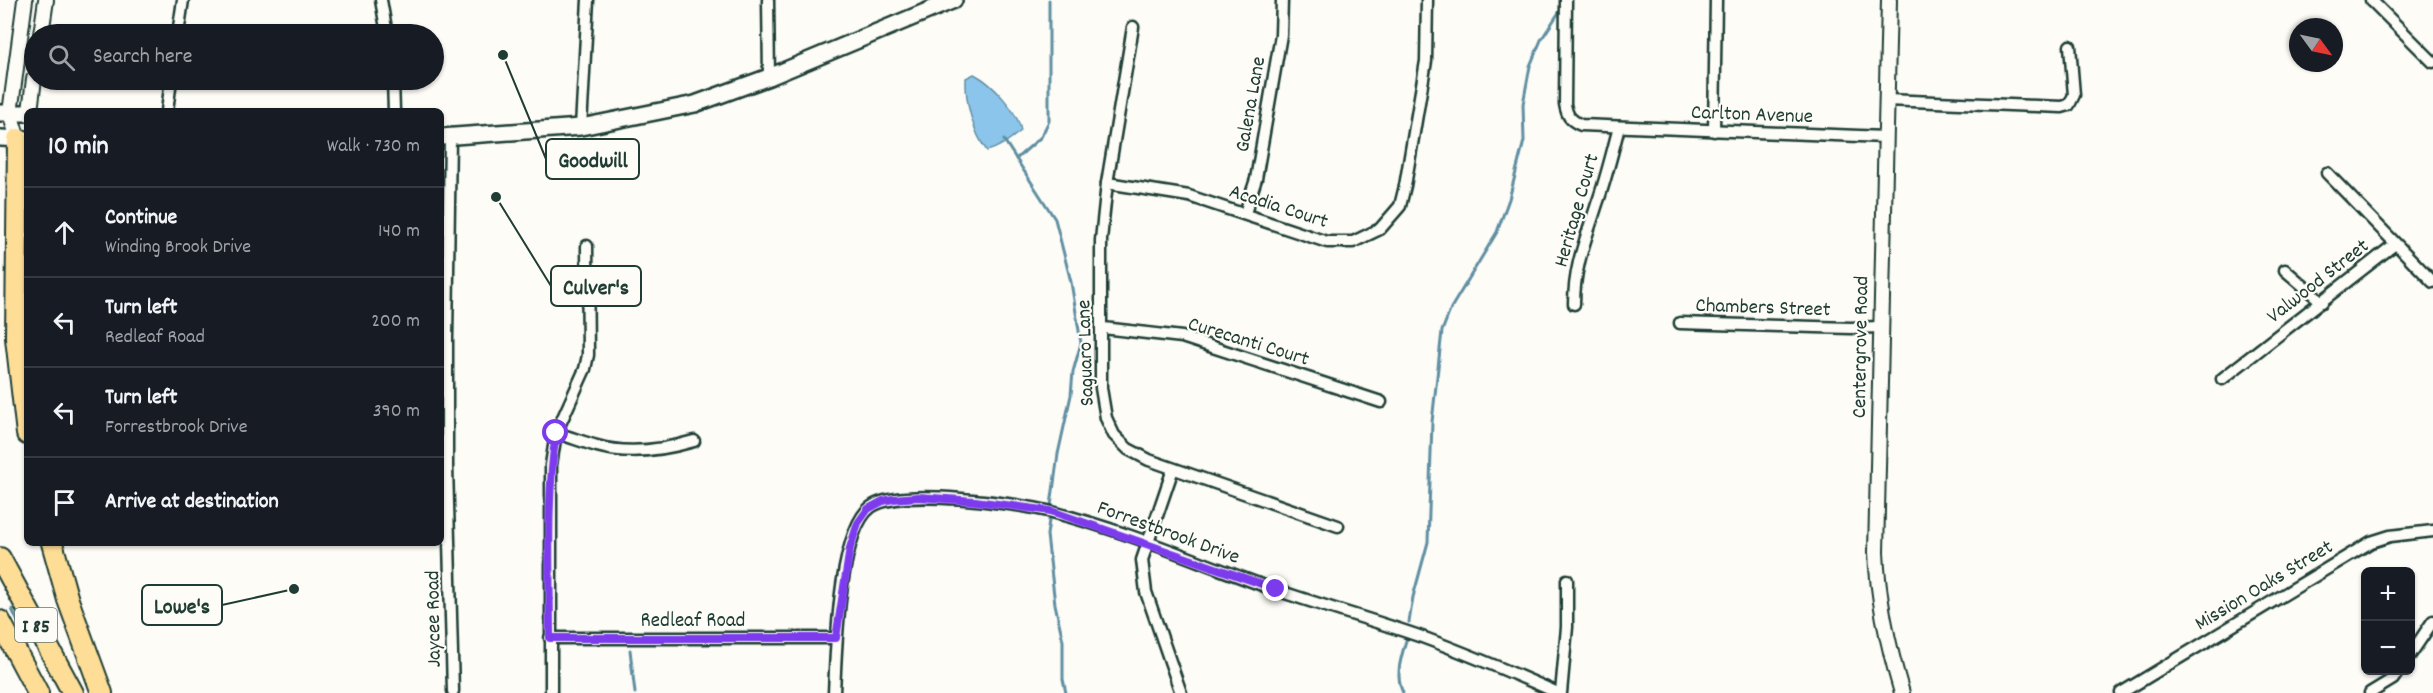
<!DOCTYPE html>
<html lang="en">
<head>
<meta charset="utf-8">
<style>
	body { margin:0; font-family:Dekko,sans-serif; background:#242831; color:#f1f3f6 }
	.controls { position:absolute; right:18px; bottom:18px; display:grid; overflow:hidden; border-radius:9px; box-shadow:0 2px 4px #0004 }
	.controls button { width:54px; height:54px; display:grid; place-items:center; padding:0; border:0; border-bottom:2px solid #363941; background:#171b24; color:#f1f3f6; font:30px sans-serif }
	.compass { position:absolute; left:2289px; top:18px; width:54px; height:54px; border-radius:50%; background:#171b24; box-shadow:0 2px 4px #0004; rotate:123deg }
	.stop { position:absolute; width:18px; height:18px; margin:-14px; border:4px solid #7c3aed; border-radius:50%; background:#fff }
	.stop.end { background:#7c3aed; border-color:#fff; box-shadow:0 2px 6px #0008 }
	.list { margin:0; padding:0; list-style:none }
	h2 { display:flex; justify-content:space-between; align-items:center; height:78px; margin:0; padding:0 24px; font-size:26px }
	h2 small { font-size:20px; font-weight:400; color:#9ea1a6 }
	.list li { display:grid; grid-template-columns:39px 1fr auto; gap:18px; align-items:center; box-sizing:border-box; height:90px; padding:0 24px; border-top:2px solid #363941 }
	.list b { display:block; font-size:22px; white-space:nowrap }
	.list p { margin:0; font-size:20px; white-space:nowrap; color:#9ea1a6 }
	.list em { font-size:20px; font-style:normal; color:#9ea1a6 }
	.icon { flex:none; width:33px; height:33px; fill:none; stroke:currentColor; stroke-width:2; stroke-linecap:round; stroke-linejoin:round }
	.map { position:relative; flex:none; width:2433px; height:693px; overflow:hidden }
	.search { position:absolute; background:#171b24; box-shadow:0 2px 4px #0004; left:24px; top:24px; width:420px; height:66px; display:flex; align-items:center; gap:15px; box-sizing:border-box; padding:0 21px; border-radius:33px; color:#9ea1a6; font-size:22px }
	.panel { position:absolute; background:#171b24; box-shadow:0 2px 4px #0004; left:24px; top:108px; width:420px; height:438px; border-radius:9px }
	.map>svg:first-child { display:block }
	.water { fill:#8cc5eb; stroke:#608fa2; stroke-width:1.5 }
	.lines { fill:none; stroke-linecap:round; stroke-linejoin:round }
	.stream { stroke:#608fa2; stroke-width:3 }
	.minor-casing { stroke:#1f3d34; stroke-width:15 }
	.tertiary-casing { stroke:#1f3d34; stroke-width:18 }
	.secondary-casing { stroke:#1f3d34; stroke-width:20 }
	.motorway-casing { stroke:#1f3d34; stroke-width:24 }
	.minor { stroke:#fdfcf7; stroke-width:10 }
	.tertiary { stroke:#fdfcf7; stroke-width:14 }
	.secondary { stroke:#fdfcf7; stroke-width:15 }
	.motorway { stroke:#fedd96; stroke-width:20 }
	.route { stroke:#7c3aed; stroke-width:8 }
	.labels { text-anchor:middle; stroke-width:4.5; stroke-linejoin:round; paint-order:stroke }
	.shield { fill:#fdfcf7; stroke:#62766e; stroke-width:1.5 }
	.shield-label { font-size:20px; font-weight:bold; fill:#1f3d34 }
	.street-label { font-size:21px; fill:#1f3d34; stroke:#fdfcf7 }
	.leader { fill:none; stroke:#1f3d34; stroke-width:2 }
	.callout-dot { fill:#1f3d34; stroke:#fdfcf7; stroke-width:2 }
	.callout { fill:#fdfcf7; stroke:#1f3d34; stroke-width:2 }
	.callout-label { font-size:22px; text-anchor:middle; font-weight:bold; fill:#1f3d34 }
</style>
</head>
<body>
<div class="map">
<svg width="2433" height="693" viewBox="0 0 2433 693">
	<rect width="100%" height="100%" fill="#fdfcf7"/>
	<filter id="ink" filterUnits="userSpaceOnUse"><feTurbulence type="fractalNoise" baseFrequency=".0167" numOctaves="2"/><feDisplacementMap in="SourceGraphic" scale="12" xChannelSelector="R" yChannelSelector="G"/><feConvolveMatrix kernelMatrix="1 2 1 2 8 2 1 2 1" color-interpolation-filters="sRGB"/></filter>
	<g filter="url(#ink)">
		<path class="water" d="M974 74C992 83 1018 111 1021 131 1010 139 1000 148 987 151 973 132 965 102 966 78Z"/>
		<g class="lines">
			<g class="stream">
				<polyline points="1004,140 1055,219 1071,282 1081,343 1073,372 1071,395 1058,454 1047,535 1055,604 1063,641 1063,679 1066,693"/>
				<polyline points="1016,159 1041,137 1049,121 1049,0"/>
				<polyline points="12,609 18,622"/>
				<polyline points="1409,622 1413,597 1428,542 1432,422 1442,331 1451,308 1497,232 1509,199 1524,141 1523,104 1530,66 1541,40 1563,6"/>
				<polyline points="630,650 635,693"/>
				<path d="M1403 693C1394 674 1402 655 1407 637"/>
			</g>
			<defs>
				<g id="minor">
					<polyline points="381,0 387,34"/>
					<polyline points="768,0 769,77"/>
					<path d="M1566 0 1565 104C1567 116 1570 120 1581 125L1885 137"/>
					<polyline points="2371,0 2433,62"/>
					<polyline points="1133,27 1107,183 1101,240 1101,388 1106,418 1114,435 1128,449 1149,460 1338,526"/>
					<polyline points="178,34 183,0"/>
					<polyline points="393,80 394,111"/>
					<polyline points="1886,100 2062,107 2069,105 2074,95 2070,46"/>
					<polyline points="167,111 171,80"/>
					<polyline points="581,127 588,0"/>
					<polyline points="1714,131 1716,0"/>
					<polyline points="450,137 447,339 447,466 453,691"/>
					<polyline points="2327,173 2433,282"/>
					<polyline points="1107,183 1189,196 1327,242 1353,242 1380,229 1400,206 1405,186 1426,61 1427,0"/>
					<polyline points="1245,213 1256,179 1281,35 1282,0"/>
					<polyline points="2285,270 2322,302"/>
					<path d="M1574 304C1574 266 1586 239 1597 204 1606 179 1612 153 1619 127"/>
					<polyline points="1680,323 1851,328 1880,327"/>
					<polyline points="1103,328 1182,337 1381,402"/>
					<polyline points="2222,379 2395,244"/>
					<path d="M556 433C570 437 583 442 597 446 628 455 663 450 694 441"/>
					<polyline points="1173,469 1142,560 1146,592 1181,693"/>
					<polyline points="550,638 836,638"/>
					<polyline points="2410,655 2433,621"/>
					<polyline points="551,693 551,465 556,433 585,369 588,355 587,246"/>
					<path d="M834 693C836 653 838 531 871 507 898 487 1018 503 1052 512 1127 531 1200 563 1273 589 1323 606 1373 620 1422 637 1468 654 1513 673 1558 693"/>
					<polyline points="1561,693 1567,627 1567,580"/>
					<polyline points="2121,693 2371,542 2390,536 2433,531"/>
					<polyline points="2370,693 2393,679 2399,670"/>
				</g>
				<g id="tertiary">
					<path d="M1889 0 1876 552C1878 601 1888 646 1902 693"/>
					<polyline points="41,34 46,0"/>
					<polyline points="30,111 34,79"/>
					<polyline points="18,139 10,113 25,0"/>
				</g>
				<g id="secondary">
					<polyline points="0,113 27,113"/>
					<polyline points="441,137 581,127 695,104 769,77 954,0"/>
					<polyline points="0,138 27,139"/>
				</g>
				<g id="motorway">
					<polyline points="18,139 16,338 27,434"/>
					<polyline points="52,543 68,600 102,693"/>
					<polyline points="0,558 73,693"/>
					<polyline points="0,621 38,693"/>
				</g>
			</defs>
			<use href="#minor" class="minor-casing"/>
			<use href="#tertiary" class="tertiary-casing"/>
			<use href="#secondary" class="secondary-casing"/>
			<use href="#motorway" class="motorway-casing"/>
			<use href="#minor" class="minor"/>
			<use href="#tertiary" class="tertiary"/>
			<use href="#secondary" class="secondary"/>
			<use href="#motorway" class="motorway"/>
		</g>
	</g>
	<g class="lines" filter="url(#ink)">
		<path class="route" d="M556 433C546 501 550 570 550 638H836L850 548 858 523 868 509 883 501 893 499 918 497 975 501 1051 511 1276 589"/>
	</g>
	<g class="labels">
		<rect class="shield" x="15" y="608" width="42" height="34" rx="4.5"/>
		<g class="shield-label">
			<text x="36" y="632">I 85</text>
		</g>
		<g class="street-label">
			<text transform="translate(1249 104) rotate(-80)" y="7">Galena Lane</text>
			<text transform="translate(1752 113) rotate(2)" y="7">Carlton Avenue</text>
			<text transform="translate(1279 205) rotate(18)" y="7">Acadia Court</text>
			<text transform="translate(1575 210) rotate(-74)" y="7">Heritage Court</text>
			<text transform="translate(2317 280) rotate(-38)" y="7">Valwood Street</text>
			<text transform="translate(1763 306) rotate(2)" y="7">Chambers Street</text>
			<text transform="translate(1249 340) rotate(17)" y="7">Curecanti Court</text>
			<text transform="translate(1859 347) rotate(-89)" y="7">Centergrove Road</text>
			<text transform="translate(1084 353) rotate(-92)" y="7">Saguaro Lane</text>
			<text transform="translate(1169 531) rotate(20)" y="7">Forrestbrook Drive</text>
			<text transform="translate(2263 584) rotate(-31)" y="7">Mission Oaks Street</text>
			<text transform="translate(432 619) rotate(-91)" y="7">Jaycee Road</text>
			<text x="693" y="626">Redleaf Road</text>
		</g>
	</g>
	<path class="leader" d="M503 55L546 159M496 197L551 286M294 589L222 605"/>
	<g class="callout-dot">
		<circle cx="503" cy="55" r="6"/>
		<circle cx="496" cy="197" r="6"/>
		<circle cx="294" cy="589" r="6"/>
	</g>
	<g class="callout">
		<rect x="546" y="139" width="93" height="40" rx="6"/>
		<rect x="551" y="266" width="90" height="40" rx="6"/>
		<rect x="142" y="585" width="80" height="40" rx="6"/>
	</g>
	<g class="callout-label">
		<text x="593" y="167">Goodwill</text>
		<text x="596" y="294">Culver's</text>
		<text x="182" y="613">Lowe's</text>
	</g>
</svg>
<div class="controls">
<button>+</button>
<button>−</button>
</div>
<svg class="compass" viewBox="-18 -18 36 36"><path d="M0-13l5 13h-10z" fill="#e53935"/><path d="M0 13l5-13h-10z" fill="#9ea1a6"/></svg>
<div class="stop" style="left:556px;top:433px"></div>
<div class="stop end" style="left:1276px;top:589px"></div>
<div class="search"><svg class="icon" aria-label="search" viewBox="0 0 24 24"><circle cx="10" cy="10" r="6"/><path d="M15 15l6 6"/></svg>Search here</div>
<section class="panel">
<h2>10 min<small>Walk · 730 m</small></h2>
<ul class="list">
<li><svg class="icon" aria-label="ahead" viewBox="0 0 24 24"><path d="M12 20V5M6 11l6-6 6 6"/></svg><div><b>Continue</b><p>Winding Brook Drive</p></div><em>140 m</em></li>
<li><svg class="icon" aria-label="left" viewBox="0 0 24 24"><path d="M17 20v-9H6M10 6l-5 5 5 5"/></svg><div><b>Turn left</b><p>Redleaf Road</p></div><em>200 m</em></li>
<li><svg class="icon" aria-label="left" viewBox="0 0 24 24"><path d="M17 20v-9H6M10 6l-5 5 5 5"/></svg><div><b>Turn left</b><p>Forrestbrook Drive</p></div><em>390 m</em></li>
<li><svg class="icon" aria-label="arrive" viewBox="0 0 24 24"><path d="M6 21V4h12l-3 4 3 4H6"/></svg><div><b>Arrive at destination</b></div></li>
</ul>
</section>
</div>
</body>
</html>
